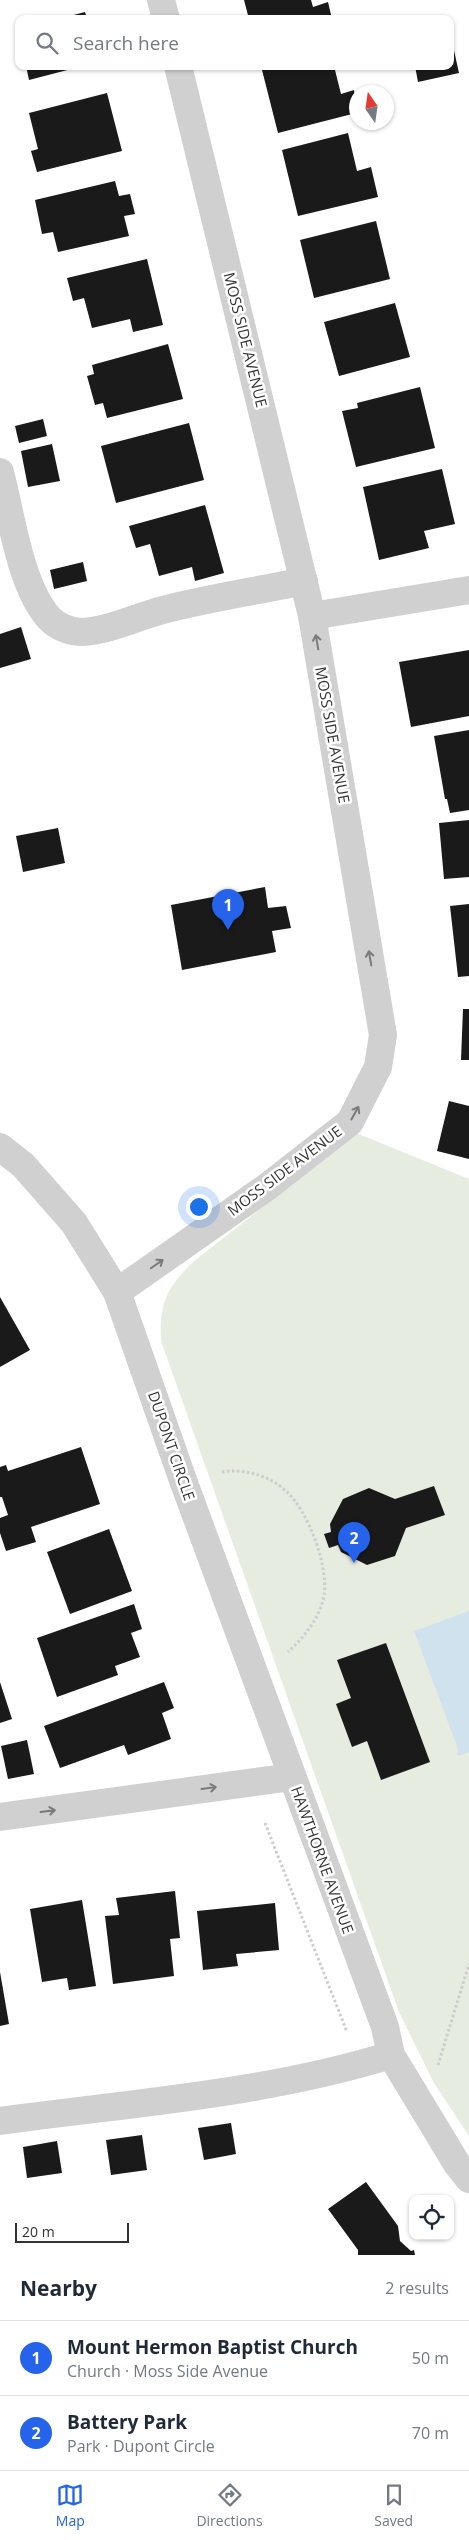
<!DOCTYPE html>
<html lang="en">
<head>
<meta charset="utf-8">
<style>
	body { margin:0; font-family:"Open Sans",sans-serif; background:#f2f2f3; color:#1f2937 }
	.controls { position:absolute; right:15px; bottom:15px; display:grid; overflow:hidden; border-radius:10px; box-shadow:0 1px 4px #0004 }
	.controls button { width:45px; height:45px; display:grid; place-items:center; padding:0; border:0; border-bottom:1px solid #e0e1e3; background:#fff; color:#1f2937; font:25px sans-serif }
	.compass { position:absolute; left:349px; top:85px; width:45px; height:45px; border-radius:50%; background:#fff; box-shadow:0 1px 4px #0004; rotate:347deg }
	.scale { position:absolute; left:15px; bottom:12px; width:114px; box-sizing:border-box; padding-left:5px; border:2px solid #333; border-top:0; font-size:14px; line-height:18px; white-space:nowrap; color:#333; -webkit-text-stroke:4px #fff; paint-order:stroke }
	.you { position:absolute; left:198px; top:1206px; width:18px; height:18px; margin:-12px; border:4px solid #fff; border-radius:50%; background:#1a73e8; box-shadow:0 0 0 8px #1a73e833 }
	.badge { display:grid; place-items:center; width:32px; height:32px; border-radius:50%; background:#2563eb; color:#fff; font-size:16px; font-weight:700 }
	.pin { position:absolute; translate:-50% -41px; filter:drop-shadow(0 1px 2px #0008) }
	.pin::after { content:''; position:absolute; top:26px; width:18px; height:15px; background:inherit; clip-path:polygon(0 0,100% 0,50% 100%) }
	.list { margin:0; padding:0; list-style:none }
	h2 { display:flex; justify-content:space-between; align-items:center; height:65px; margin:0; padding:0 20px; font-size:21px }
	h2 small { font-size:16px; font-weight:400; color:#747a83 }
	.list li { display:grid; grid-template-columns:32px 1fr auto; gap:15px; align-items:center; box-sizing:border-box; height:75px; padding:0 20px; border-top:1px solid #e0e1e3 }
	.list b { display:block; font-size:19px; white-space:nowrap }
	.list p { margin:0; font-size:16px; white-space:nowrap; color:#747a83 }
	.list em { font-size:16px; font-style:normal; color:#747a83 }
	.icon { flex:none; width:28px; height:28px; fill:none; stroke:currentColor; stroke-width:2; stroke-linecap:round; stroke-linejoin:round }
	.map { position:relative; flex:none; width:469px; height:2255px; overflow:hidden }
	.search { position:absolute; background:#fff; box-shadow:0 1px 4px #0004; left:15px; right:15px; top:15px; height:55px; display:flex; align-items:center; gap:12px; box-sizing:border-box; padding:0 18px; border-radius:10px; color:#747a83; font-size:19px }
	.sheet { height:215px; background:#fff }
	nav { display:flex; justify-content:space-around; align-items:center; box-sizing:border-box; height:70px; border-top:1px solid #e0e1e3; background:#fff; font-size:14px; color:#747a83 }
	nav a { display:grid; justify-items:center; gap:2px }
	nav .on { color:#2563eb }
	.map>svg:first-child { display:block }
	.green { fill:#e6ecdf }
	.water { fill:#cfe2ee }
	.building { fill:#1a1a1a }
	.lines { fill:none; stroke-linecap:round; stroke-linejoin:round }
	.path { stroke:#cdcdcd; stroke-width:3; stroke-dasharray:2.5 2.5; stroke-linecap:butt }
	.minor { stroke:#d0d0d0; stroke-width:28 }
	.oneway { stroke:#7a7a7a }
	.labels { text-anchor:middle; stroke-width:5; stroke-linejoin:round; paint-order:stroke }
	.street-label { font-size:15px; fill:#333; stroke:#fff }
</style>
</head>
<body>
<div class="map">
<svg width="469" height="2255" viewBox="0 0 469 2255">
	<rect width="100%" height="100%" fill="#fff"/>
	<path class="green" d="M356 1133 469 1179V2136L434 2083 399 2012 161 1341C159 1304 166 1289 192 1263Z"/>
	<polygon class="water" points="469,1611 469,1752 458,1756 457,1746 414,1631"/>
	<g class="building">
		<polygon points="244,0 311,0 313,7 328,2 332,19 249,19"/>
		<polygon points="85,12 87,19 62,19 62,18"/>
		<polygon points="451,37 459,73 418,82 415,66 450,66"/>
		<polygon points="26,66 79,66 79,67 29,80"/>
		<polygon points="261,66 334,66 341,94 354,90 356,113 278,133"/>
		<polygon points="107,93 122,151 37,172 31,151 38,149 29,113"/>
		<polygon points="348,133 357,171 371,167 378,197 298,216 282,150"/>
		<polygon points="115,181 119,196 130,194 135,214 124,216 129,236 58,252 53,232 42,234 35,200"/>
		<polygon points="376,221 390,279 314,298 300,240"/>
		<polygon points="147,259 163,325 133,332 130,319 92,328 84,298 73,301 67,278"/>
		<polygon points="395,303 410,357 339,376 324,322"/>
		<polygon points="168,344 183,399 107,418 103,403 95,405 87,376 94,374 92,365"/>
		<polygon points="420,387 435,448 356,467 342,411 358,408 357,403"/>
		<polygon points="43,419 47,436 19,443 15,426"/>
		<polygon points="189,423 204,480 116,503 101,446"/>
		<polygon points="52,444 60,481 28,487 21,451"/>
		<polygon points="442,469 455,524 424,531 429,548 379,560 363,487"/>
		<polygon points="205,505 224,573 195,581 192,567 159,576 150,544 136,548 129,526"/>
		<polygon points="83,562 87,581 54,589 50,570"/>
		<polygon points="21,627 31,659 0,668 0,634"/>
		<polygon points="469,650 469,716 411,727 399,662"/>
		<polygon points="469,730 469,810 450,813 447,799 445,799 434,736"/>
		<polygon points="469,820 469,877 444,879 439,823"/>
		<polygon points="58,828 65,863 23,872 16,836"/>
		<polygon points="265,887 268,908 286,906 291,928 272,931 276,952 182,970 171,905"/>
		<polygon points="469,904 469,976 458,977 450,906"/>
		<polygon points="463,1009 469,1009 469,1060 461,1060"/>
		<polygon points="449,1101 469,1106 469,1159 437,1151"/>
		<polygon points="0,1297 30,1350 0,1367"/>
		<polygon points="81,1447 100,1504 31,1527 36,1542 6,1551 0,1533 0,1518 8,1515 2,1497 0,1497 0,1467 6,1465 8,1471"/>
		<polygon points="434,1486 445,1515 406,1528 395,1556 367,1565 341,1552 338,1545 329,1548 324,1534 331,1532 330,1524 343,1499 369,1488 395,1499"/>
		<polygon points="109,1529 132,1591 70,1614 47,1552"/>
		<polygon points="134,1604 142,1629 131,1633 140,1657 115,1666 118,1675 57,1697 37,1638"/>
		<polygon points="386,1643 430,1762 381,1780 367,1741 352,1747 336,1704 351,1698 337,1660"/>
		<polygon points="0,1682 12,1719 0,1723"/>
		<polygon points="164,1682 174,1708 162,1713 171,1739 128,1755 124,1745 60,1768 44,1726"/>
		<polygon points="27,1740 34,1774 8,1779 1,1746"/>
		<polygon points="175,1891 180,1938 170,1939 174,1976 113,1984 105,1916 119,1915 116,1898"/>
		<polygon points="82,1900 96,1986 69,1990 67,1978 42,1982 30,1909"/>
		<polygon points="275,1903 279,1950 236,1954 238,1966 203,1970 197,1911"/>
		<polygon points="0,1972 9,2024 0,2026"/>
		<polygon points="231,2123 236,2154 204,2160 198,2128"/>
		<polygon points="142,2135 147,2170 111,2175 106,2140"/>
		<polygon points="57,2141 62,2173 27,2178 23,2147"/>
		<polygon points="366,2182 398,2226 400,2241 411,2251 414,2250 415,2255 358,2255 358,2250 328,2209"/>
	</g>
	<g class="lines">
		<g class="path">
			<path d="M222 1472C244 1468 270 1476 286 1491 308 1511 329 1566 324 1596 319 1619 305 1636 288 1652"/>
			<polyline points="265,1823 347,2032"/>
			<polyline points="438,2065 469,1964"/>
		</g>
		<g class="minor">
			<polyline points="161,0 166,19"/>
			<path d="M0 472C11 514 20 586 49 618 57 627 71 632 83 632 111 630 136 617 163 610 209 598 257 591 304 581"/>
			<polyline points="312,616 469,590"/>
			<polyline points="0,1147 23,1165 74,1223 117,1292 184,1483 385,2027 391,2055 457,2164 469,2179"/>
			<polyline points="117,1292 267,1187 350,1122 378,1067 383,1035 312,616 178,66"/>
			<polyline points="0,1817 292,1777"/>
			<path d="M0 2121C131 2103 265 2094 391 2055"/>
		</g>
	</g>
	<defs><path id="oneway-shaft" d="M-6 0H5M1.5-3L5.5 0L1.5 3" fill="none" stroke-width="1.6" stroke-linecap="round" stroke-linejoin="round" transform="scale(1.25)"/></defs>
	<g class="oneway">
		<use href="#oneway-shaft" transform="translate(317 642) rotate(-100)"/>
		<use href="#oneway-shaft" transform="translate(370 958) rotate(-100)"/>
		<use href="#oneway-shaft" transform="translate(355 1113) rotate(-61)"/>
		<use href="#oneway-shaft" transform="translate(157 1264) rotate(-35)"/>
		<use href="#oneway-shaft" transform="translate(209 1788) rotate(-8)"/>
		<use href="#oneway-shaft" transform="translate(48 1811) rotate(-7)"/>
	</g>
	<g class="labels">
		<g class="street-label">
			<text transform="translate(245 340) rotate(76)" y="5">MOSS SIDE AVENUE</text>
			<text transform="translate(332 735) rotate(80)" y="5">MOSS SIDE AVENUE</text>
			<text transform="translate(285 1171) rotate(-37)" y="5">MOSS SIDE AVENUE</text>
			<text transform="translate(171 1446) rotate(71)" y="5">DUPONT CIRCLE</text>
			<text transform="translate(322 1860) rotate(70)" y="5">HAWTHORNE AVENUE</text>
		</g>
	</g>
</svg>
<div class="controls">
<button><svg class="icon" aria-label="locate" viewBox="0 0 24 24"><circle cx="12" cy="12" r="6"/><path d="M12 2v4M12 18v4M2 12h4M18 12h4"/></svg></button>
</div>
<svg class="compass" viewBox="-18 -18 36 36"><path d="M0-13l5 13h-10z" fill="#e53935"/><path d="M0 13l5-13h-10z" fill="#747a83"/></svg>
<div class="scale">20 m</div>
<div class="you"></div>
<div class="pin badge" style="left:228px;top:930px">1</div>
<div class="pin badge" style="left:354px;top:1563px">2</div>
<div class="search"><svg class="icon" aria-label="search" viewBox="0 0 24 24"><circle cx="10" cy="10" r="6"/><path d="M15 15l6 6"/></svg>Search here</div>
</div>
<section class="sheet">
<h2>Nearby<small>2 results</small></h2>
<ul class="list">
<li><span class="badge">1</span><div><b>Mount Hermon Baptist Church</b><p>Church · Moss Side Avenue</p></div><em>50 m</em></li>
<li><span class="badge">2</span><div><b>Battery Park</b><p>Park · Dupont Circle</p></div><em>70 m</em></li>
</ul>
</section>
<nav>
<a class="on"><svg class="icon" aria-label="map" viewBox="0 0 24 24"><path d="M3 6l6-2 6 2 6-2v14l-6 2-6-2-6 2zM9 4v14M15 6v14"/></svg>Map</a>
<a><svg class="icon" aria-label="directions" viewBox="0 0 24 24"><path d="M12 3l9 9-9 9-9-9zM9 14v-3h6M13 9l2 2-2 2"/></svg>Directions</a>
<a><svg class="icon" aria-label="saved" viewBox="0 0 24 24"><path d="M7 4h10v16l-5-4-5 4z"/></svg>Saved</a>
</nav>
</body>
</html>
